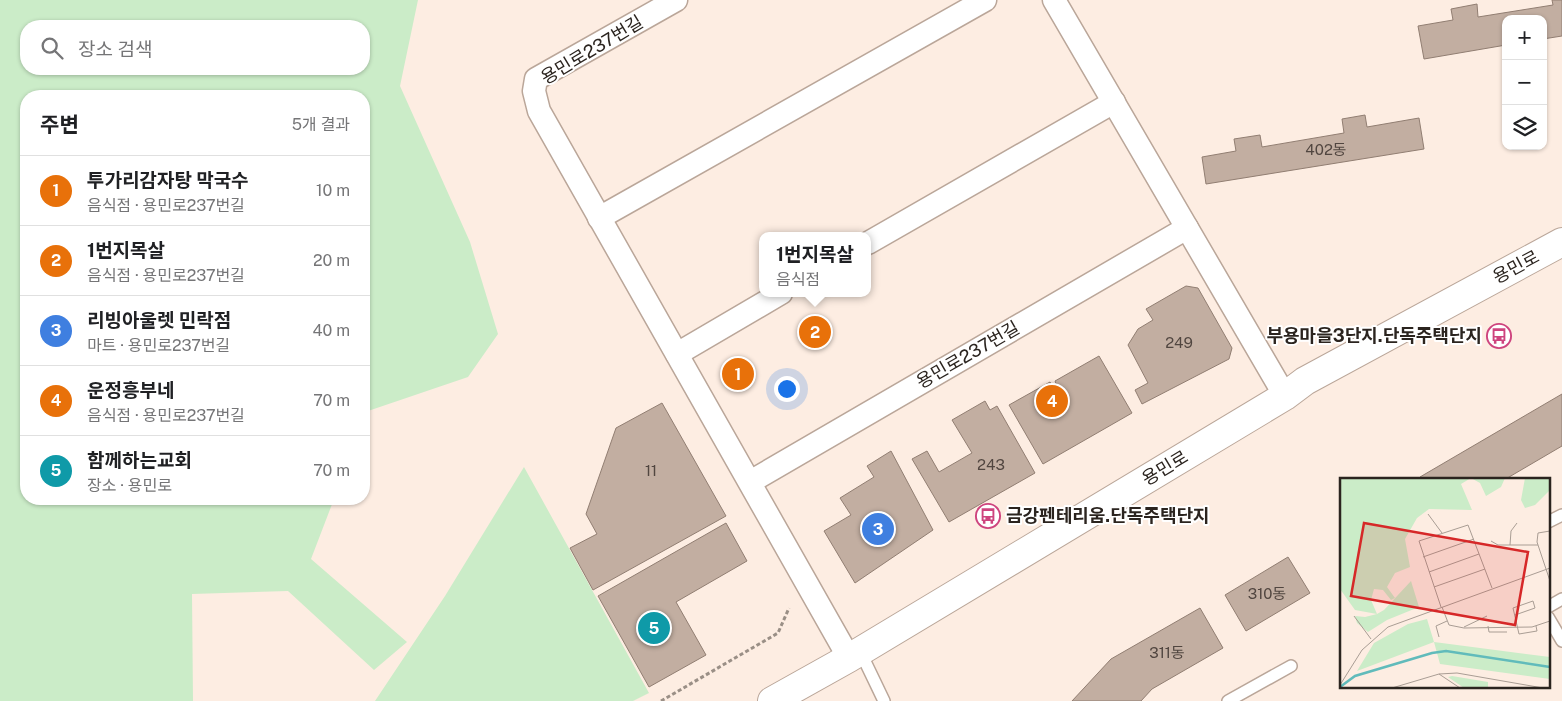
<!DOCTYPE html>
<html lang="ko">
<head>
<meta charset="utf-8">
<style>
	body { margin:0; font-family:"Public Sans","Noto Sans KR",sans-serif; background:#f2f2f2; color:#202124 }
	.controls { position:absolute; right:15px; top:15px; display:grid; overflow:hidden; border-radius:10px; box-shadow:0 1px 4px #0004 }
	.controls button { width:45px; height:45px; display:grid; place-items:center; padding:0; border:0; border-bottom:1px solid #e0e0e0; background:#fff; color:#202124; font:25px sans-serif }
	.you { position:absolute; left:786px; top:388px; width:18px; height:18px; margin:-12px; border:4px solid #fff; border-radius:50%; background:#1a73e8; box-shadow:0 0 0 8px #1a73e833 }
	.badge { display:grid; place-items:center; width:32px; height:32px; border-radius:50%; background:#d93025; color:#fff; font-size:16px; font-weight:700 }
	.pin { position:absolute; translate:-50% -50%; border:2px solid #fff; box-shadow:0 1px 5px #0006 }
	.popup { position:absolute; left:759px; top:232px; width:112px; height:65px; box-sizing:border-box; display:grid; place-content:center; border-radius:10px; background:#fff; filter:drop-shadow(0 1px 4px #0005); font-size:16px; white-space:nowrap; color:#757577 }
	.popup b { font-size:19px; color:#202124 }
	.popup::after { content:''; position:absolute; left:50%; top:100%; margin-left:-10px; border:10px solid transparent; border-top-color:#fff }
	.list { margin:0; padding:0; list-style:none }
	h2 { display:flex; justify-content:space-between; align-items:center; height:65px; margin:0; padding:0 20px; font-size:21px }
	h2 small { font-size:16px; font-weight:400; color:#757577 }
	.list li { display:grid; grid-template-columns:32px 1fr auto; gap:15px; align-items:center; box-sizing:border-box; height:70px; padding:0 20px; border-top:1px solid #e0e0e0 }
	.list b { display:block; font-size:19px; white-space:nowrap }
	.list p { margin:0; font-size:16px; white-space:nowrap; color:#757577 }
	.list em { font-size:16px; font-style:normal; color:#757577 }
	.icon { flex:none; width:28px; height:28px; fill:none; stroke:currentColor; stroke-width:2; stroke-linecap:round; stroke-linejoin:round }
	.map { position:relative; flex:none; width:1562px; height:701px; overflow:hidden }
	.search { position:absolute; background:#fff; box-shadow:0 1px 4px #0004; left:20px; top:20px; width:350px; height:55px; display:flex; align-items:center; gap:12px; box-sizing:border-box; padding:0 18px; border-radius:20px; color:#757577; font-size:19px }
	.panel { position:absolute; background:#fff; box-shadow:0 1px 4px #0004; left:20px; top:90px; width:350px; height:415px; border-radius:20px }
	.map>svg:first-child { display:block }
	.green { fill:#cbecc8; fill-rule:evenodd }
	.building { fill:#c2aea1; stroke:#917e72 }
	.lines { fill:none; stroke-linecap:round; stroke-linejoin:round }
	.lane-casing { stroke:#baa699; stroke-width:14 }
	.street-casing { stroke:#baa699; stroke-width:25 }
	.secondary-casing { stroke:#baa699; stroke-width:30 }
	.path { stroke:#9a8f86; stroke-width:3; stroke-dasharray:4 2.5; stroke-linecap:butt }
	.lane { stroke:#fff; stroke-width:11 }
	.street { stroke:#fff; stroke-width:22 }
	.secondary { stroke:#fff; stroke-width:28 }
	.labels { text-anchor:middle; stroke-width:4; stroke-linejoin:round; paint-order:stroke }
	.number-label { font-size:15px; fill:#514640 }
	.street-label { font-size:18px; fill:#2b241f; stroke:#fff }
	.poi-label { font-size:18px; font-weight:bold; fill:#2b241f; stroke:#fff; text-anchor:end }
	.inset-river { fill:none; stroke:#61bbbb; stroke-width:2.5 }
	.inset-road { fill:none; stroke:#a99d94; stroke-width:1 }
	.view { fill:#d62828; fill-opacity:0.15; stroke:#d62828; stroke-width:2.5 }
	.inset-edge { fill:none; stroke:#2b241f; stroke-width:2.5 }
</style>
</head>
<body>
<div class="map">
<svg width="1562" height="701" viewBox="0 0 1562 701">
	<rect width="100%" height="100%" fill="#fdede2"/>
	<g class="green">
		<path d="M0 0H418L400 86 470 242 498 334 468 377 368 411 364 423V96H26V499H334L311 559 407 642 374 670 288 591 192 594 193 701H0ZM26 26H364V69H26Z"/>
		<polygon points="524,467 649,693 633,701 375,701 445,596"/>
	</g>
	<g class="building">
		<polygon points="1552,0 1562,0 1562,36 1543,39 1543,19 1506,19 1506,45 1424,59 1418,26 1453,20 1451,9 1477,4 1478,17 1553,5"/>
		<polygon points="1365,115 1367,127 1419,118 1424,149 1206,184 1202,157 1236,151 1234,139 1260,135 1262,147 1344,133 1342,119"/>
		<polygon points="1186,286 1198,288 1232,348 1229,359 1142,404 1135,390 1148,383 1128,345 1138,329 1153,320 1146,309"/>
		<polygon points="1099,356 1132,413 1043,464 1009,405 1050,382 1053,388 1057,386 1055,381"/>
		<polygon points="1562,394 1562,446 1504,480 1422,480 1420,477"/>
		<polygon points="985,401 990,410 997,406 1035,473 949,522 912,459 927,451 939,472 972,453 952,420"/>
		<polygon points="662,403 726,516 593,590 570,548 597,534 586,514 616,428"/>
		<polygon points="891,451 933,530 855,583 824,531 851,515 840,498 874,477 867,466"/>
		<polygon points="726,523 747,561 676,602 706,655 649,687 598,596"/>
		<polygon points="1288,557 1310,593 1246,631 1225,595"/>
		<polygon points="1200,608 1223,648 1152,689 1141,701 1072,701 1111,659"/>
	</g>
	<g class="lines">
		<defs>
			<g id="lane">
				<polyline points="1548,522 1562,515"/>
				<polyline points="1548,607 1562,599"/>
				<polyline points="1548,617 1562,641"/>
				<polyline points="860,651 884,701"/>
				<polyline points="1228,701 1291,666"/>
			</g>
			<g id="street">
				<polyline points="676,0 536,79 534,91 539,111 849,658"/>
				<polyline points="1054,0 1285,396"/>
				<polyline points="599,218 985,0"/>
				<polyline points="868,243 1114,102"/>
				<polyline points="677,354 781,293"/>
				<polyline points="750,482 1187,228"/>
			</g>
			<polyline id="secondary" points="772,701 849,658 1285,396 1305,381 1562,242"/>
		</defs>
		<use href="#lane" class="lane-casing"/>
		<use href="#street" class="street-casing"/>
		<use href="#secondary" class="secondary-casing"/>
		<polyline class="path" points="661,701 778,633 789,608"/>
		<use href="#lane" class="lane"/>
		<use href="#street" class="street"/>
		<use href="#secondary" class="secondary"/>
	</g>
	<defs>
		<symbol id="bus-ring" viewBox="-11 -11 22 22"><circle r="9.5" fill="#fff" stroke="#ce447e" stroke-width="1.5"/><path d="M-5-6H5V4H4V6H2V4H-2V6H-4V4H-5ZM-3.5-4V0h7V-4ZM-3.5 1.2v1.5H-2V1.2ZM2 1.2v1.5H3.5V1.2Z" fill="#ce447e"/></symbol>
	</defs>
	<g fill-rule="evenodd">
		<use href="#bus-ring" x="1485" y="322" width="28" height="28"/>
		<use href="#bus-ring" x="974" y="502" width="28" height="28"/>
	</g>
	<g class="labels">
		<g class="number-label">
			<text x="1326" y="155">402동</text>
			<text x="1179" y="348">249</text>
			<text x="991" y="470">243</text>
			<text x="651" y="476">11</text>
			<text x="1267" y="599">310동</text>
			<text x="1167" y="658">311동</text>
		</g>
		<g class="street-label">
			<text transform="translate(592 50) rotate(-31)" y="6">용민로237번길</text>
			<text transform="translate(1516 267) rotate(-28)" y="6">용민로</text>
			<text transform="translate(968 355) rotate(-30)" y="6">용민로237번길</text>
			<text transform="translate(1165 468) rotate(-31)" y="6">용민로</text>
		</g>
		<g class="poi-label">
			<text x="1482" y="342">부용마을3단지.단독주택단지</text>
			<text x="1006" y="522" text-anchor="start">금강펜테리움.단독주택단지</text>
		</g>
	</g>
	<g transform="translate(1340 478)">
		<rect width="210" height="210" fill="#fdede2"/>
		<path d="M0 0H165L161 9 146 18 140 5 131 0 121 6 132 32 89 31 77 40 65 61 70 89 55 95 47 109 55 120 51 122 43 112 34 111 31 122 37 136 44 132 71 103 79 129 47 142 28 154 17 145 15 138 25 139 37 136 15 132 0 111ZM185 0H210V12L195 27 185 30 181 22ZM87 141 94 164 210 179V201L100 186 94 164 17 193 34 165 68 146ZM112 198 148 204V210H124L108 199Z" fill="#cbecc8"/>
		<path class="inset-river" d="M0 209 15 198 92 175 106 173 210 189"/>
		<path class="inset-road" d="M88 36 102 55M210 53 198 55 197 64 210 103M151 63 158 67H198M170 67 171 53 177 45M83 79 134 61M89 94 139 76M94 109 145 91M101 129 79 63 128 47 152 110M102 129 109 147 124 150 192 149 210 143M175 137 195 130 193 123 173 130 179 156 197 153 196 148M14 138 31 161M148 148 149 154H167M124 149 147 138M99 159 96 148 107 143M99 196 117 195 203 210M0 207 22 172 48 149 210 90M52 210 99 196 120 210"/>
		<path class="view" d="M24 45 188 74 175 147 11 118Z"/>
		<rect width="210" height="210" class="inset-edge"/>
	</g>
</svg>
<div class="controls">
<button>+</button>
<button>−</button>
<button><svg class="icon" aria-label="layers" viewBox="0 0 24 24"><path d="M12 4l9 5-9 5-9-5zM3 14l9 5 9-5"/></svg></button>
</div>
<div class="you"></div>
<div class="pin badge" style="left:738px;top:374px;background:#e8710a">1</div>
<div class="pin badge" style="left:815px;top:332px;background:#e8710a">2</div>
<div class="popup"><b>1번지목살</b>음식점</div>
<div class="pin badge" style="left:878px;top:529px;background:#3f7fe0">3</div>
<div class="pin badge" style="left:1052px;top:401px;background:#e8710a">4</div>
<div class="pin badge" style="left:654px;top:628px;background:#0f9aa8">5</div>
<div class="search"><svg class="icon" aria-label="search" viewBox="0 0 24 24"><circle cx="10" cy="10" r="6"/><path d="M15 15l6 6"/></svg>장소 검색</div>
<section class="panel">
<h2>주변<small>5개 결과</small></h2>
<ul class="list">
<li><span class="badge" style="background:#e8710a">1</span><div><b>투가리감자탕 막국수</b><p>음식점 · 용민로237번길</p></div><em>10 m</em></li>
<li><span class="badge" style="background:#e8710a">2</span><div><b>1번지목살</b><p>음식점 · 용민로237번길</p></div><em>20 m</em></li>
<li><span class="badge" style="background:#3f7fe0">3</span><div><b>리빙아울렛 민락점</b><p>마트 · 용민로237번길</p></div><em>40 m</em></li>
<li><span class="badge" style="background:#e8710a">4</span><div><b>운정흥부네</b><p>음식점 · 용민로237번길</p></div><em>70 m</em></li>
<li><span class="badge" style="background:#0f9aa8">5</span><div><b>함께하는교회</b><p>장소 · 용민로</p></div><em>70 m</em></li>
</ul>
</section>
</div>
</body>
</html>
